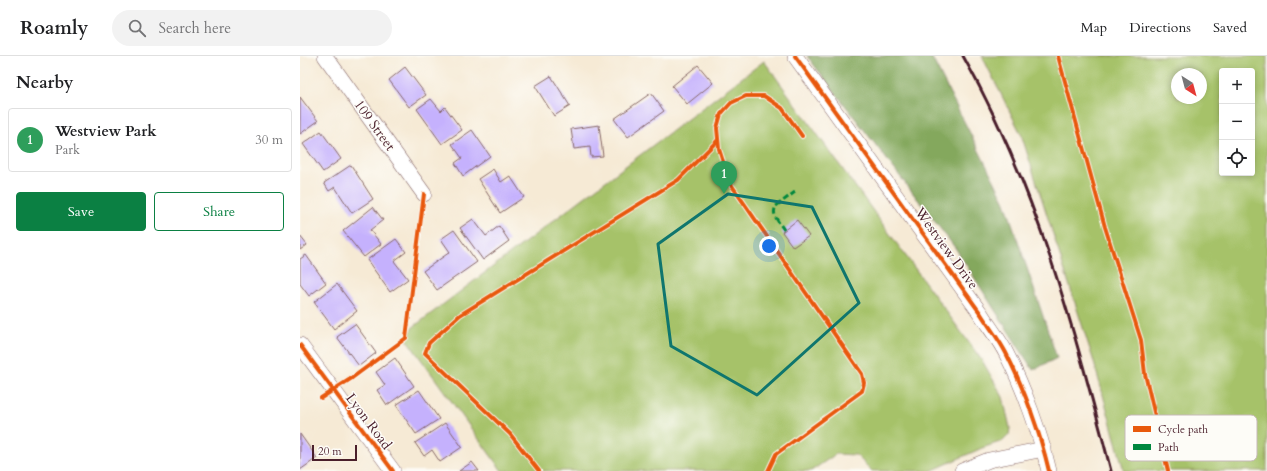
<!DOCTYPE html>
<html lang="en">
<head>
<meta charset="utf-8">
<style>
	body { margin:0; font-family:Cardo,serif; background:#f2f2f2; color:#202124 }
	.controls { position:absolute; right:12px; top:12px; display:grid; overflow:hidden; border-radius:4px; box-shadow:0 2px 6px #0003 }
	.controls button { width:36px; height:36px; display:grid; place-items:center; padding:0; border:0; border-bottom:1px solid #e0e0e0; background:#fff; color:#202124; font:20px sans-serif }
	.compass { position:absolute; left:871px; top:12px; width:36px; height:36px; border-radius:50%; background:#fff; box-shadow:0 2px 6px #0003; rotate:144deg }
	.scale { position:absolute; left:12px; bottom:10px; width:45px; box-sizing:border-box; padding-left:4px; border:2px solid #4a1f2b; border-top:0; font-size:11px; line-height:14px; white-space:nowrap; color:#4a1f2b; -webkit-text-stroke:3px #fdfcf7; paint-order:stroke }
	.you { position:absolute; left:469px; top:190px; width:14px; height:14px; margin:-10px; border:3px solid #fff; border-radius:50%; background:#1a73e8; box-shadow:0 0 0 6px #1a73e833 }
	.badge { display:grid; place-items:center; width:26px; height:26px; border-radius:50%; background:#0b8043; color:#fff; font-size:13px; font-weight:700 }
	.pin { position:absolute; translate:-50% -33px; filter:drop-shadow(0 1px 2px #0008) }
	.pin::after { content:''; position:absolute; top:21px; width:14px; height:12px; background:inherit; clip-path:polygon(0 0,100% 0,50% 100%) }
	.list { margin:0; padding:0; list-style:none }
	h2 { display:flex; justify-content:space-between; align-items:center; height:52px; margin:0; padding:0 16px; font-size:17px }
	h2 small { font-size:13px; font-weight:400; color:#757577 }
	.list li { display:grid; grid-template-columns:26px 1fr auto; gap:12px; align-items:center; box-sizing:border-box; height:64px; margin:0 8px 8px; padding:0 8px; border:1px solid #e0e0e0; border-radius:4px }
	.list b { display:block; font-size:15px; white-space:nowrap }
	.list p { margin:0; font-size:13px; white-space:nowrap; color:#757577 }
	.list em { font-size:13px; font-style:normal; color:#757577 }
	.actions { display:flex; gap:8px; padding:12px 16px }
	.actions a { flex:1; padding:9px 0; border:1px solid #0b8043; border-radius:4px; text-align:center; font-size:14px; color:#0b8043 }
	.actions .main { background:#0b8043; color:#fff }
	.icon { flex:none; width:22px; height:22px; fill:none; stroke:currentColor; stroke-width:2; stroke-linecap:round; stroke-linejoin:round }
	.map { position:relative; flex:none; width:967px; height:415px; overflow:hidden }
	header { display:flex; align-items:center; gap:24px; box-sizing:border-box; height:56px; padding:0 20px; background:#fff; border-bottom:1px solid #e0e0e0 }
	header strong { font-size:19px }
	nav { display:flex; gap:22px; margin-inline-start:auto; font-size:14px }
	.search { width:280px; height:36px; background:#f2f2f2; display:flex; align-items:center; gap:10px; box-sizing:border-box; padding:0 14px; border-radius:22px; color:#757577; font-size:15px }
	main { display:flex }
	aside { flex:1; background:#fff }
	.map>svg:first-child { display:block }
	.green { fill:#a6c269; stroke:#78704a; fill-rule:evenodd }
	.forest { fill:#84a85d; stroke:#676444 }
	.building { fill:#c5b1fd }
	.lines { fill:none; stroke-linecap:round; stroke-linejoin:round }
	.minor-casing { stroke:#866666; stroke-width:16 }
	.minor { stroke:#fff; stroke-width:15 }
	.rail { stroke:#4a1f2b; stroke-width:3 }
	.quiet { stroke:#00873e; stroke-width:3; stroke-dasharray:6 3; stroke-linecap:butt }
	.cycleway-casing { stroke:#fdfcf7; stroke-width:6 }
	.cycleway { stroke:#e8590c; stroke-width:4 }
	.marked { fill:none; stroke:#0f766e; stroke-width:3; stroke-linejoin:round }
	.labels { text-anchor:middle; stroke-width:3; stroke-linejoin:round; paint-order:stroke }
	.street-label { font-size:14px; fill:#4a1f2b; stroke:#fdfcf7 }
	.key { fill:#fdfcf7; stroke:#c7baba; stroke-width:1 }
	.key-label { font-size:11px; fill:#4a1f2b }
</style>
</head>
<body>
<header>
<strong>Roamly</strong>
<div class="search"><svg class="icon" aria-label="search" viewBox="0 0 24 24"><circle cx="10" cy="10" r="6"/><path d="M15 15l6 6"/></svg>Search here</div>
<nav><a>Map</a><a>Directions</a><a>Saved</a></nav>
</header>
<main>
<aside>
<h2>Nearby<small></small></h2>
<ul class="list">
<li><span class="badge" style="background:#2e9e5b">1</span><div><b>Westview Park</b><p>Park</p></div><em>30 m</em></li>
</ul>
<div class="actions"><a class="main">Save</a><a>Share</a></div>
</aside>
<div class="map">
<svg width="967" height="415" viewBox="0 0 967 415">
	<rect width="100%" height="100%" fill="#fdfcf7"/>
	<filter id="ink" filterUnits="userSpaceOnUse"><feTurbulence type="fractalNoise" baseFrequency=".025" numOctaves="2"/><feDisplacementMap in="SourceGraphic" scale="8" xChannelSelector="R" yChannelSelector="G"/><feConvolveMatrix kernelMatrix="1 2 1 2 8 2 1 2 1" color-interpolation-filters="sRGB"/></filter>
	<filter id="wash" filterUnits="userSpaceOnUse"><feTurbulence type="fractalNoise" baseFrequency=".012" numOctaves="4" result="noise"/><feDisplacementMap in="SourceGraphic" scale="16" xChannelSelector="R" yChannelSelector="G"/><feGaussianBlur stdDeviation="0.9" result="paint"/><feColorMatrix in="noise" values="0 0 0 0 0 0 0 0 0 0 0 0 0 0 0 0 0 1.4 0 .05"/><feComposite in="paint" operator="in"/></filter>
	<g filter="url(#wash)">
		<rect width="100%" height="100%" fill="#f6ead5"/>
		<g class="green">
			<path d="M682 0H967V415H824L793 303 721 78ZM922 15H952V117H922ZM877 18H901V42H877Z"/>
			<polygon points="464,5 683,306 703,341 710,372 709,379 703,385 682,392 631,415 572,415 556,399 536,398 511,415 202,415 107,284 112,272"/>
		</g>
		<polygon class="forest" points="507,0 631,0 705,146 757,302 733,314 656,193"/>
		<g id="blocks">
			<g class="building">
				<polygon points="398,9 413,27 387,48 372,30"/>
				<polygon points="105,11 126,39 109,51 89,24"/>
				<polygon points="251,20 270,50 254,60 235,30"/>
				<polygon points="351,37 364,55 328,81 314,63"/>
				<polygon points="0,41 18,65 0,78"/>
				<polygon points="131,43 141,55 145,51 162,74 142,88 117,53"/>
				<polygon points="299,69 303,100 291,101 290,91 274,93 271,73"/>
				<polygon points="172,74 190,100 163,120 155,107 162,102 152,88"/>
				<polygon points="21,75 41,103 23,116 3,88"/>
				<polygon points="51,109 73,143 52,157 35,131 29,135 24,127"/>
				<polygon points="193,113 201,126 210,120 224,141 200,157 178,123"/>
				<polygon points="73,151 83,164 70,174 81,188 64,201 43,175"/>
				<polygon points="173,163 186,180 199,170 209,185 183,204 160,172"/>
				<polygon points="497,164 509,180 493,191 482,176"/>
				<polygon points="154,174 177,206 137,234 123,215 150,196 141,183"/>
				<polygon points="0,180 7,189 0,194"/>
				<polygon points="96,183 106,196 94,205 108,223 90,236 67,204"/>
				<polygon points="6,199 26,227 9,240 0,228 0,203"/>
				<polygon points="37,228 57,255 34,273 14,246"/>
				<polygon points="55,268 76,297 59,310 37,281"/>
				<polygon points="95,302 114,330 87,349 77,334 85,329 76,316"/>
				<polygon points="119,334 139,363 116,378 96,349"/>
				<polygon points="145,367 162,391 140,406 132,394 124,400 115,387"/>
				<polygon points="0,378 17,402 0,414"/>
				<polygon points="172,406 179,415 159,415"/>
			</g>
		</g>
	</g>
	<g filter="url(#ink)">
		<use href="#blocks" fill-opacity="0" stroke="#866666" stroke-width="1"/>
		<g class="lines">
			<defs>
				<g id="minor">
					<polyline points="25,0 124,138"/>
					<path d="M495 0 681 258C689 271 699 283 706 297 724 332 740 377 749 415"/>
					<polyline points="0,289 93,415"/>
					<polyline points="662,415 689,404 744,393"/>
				</g>
			</defs>
			<use href="#minor" class="minor-casing"/>
			<use href="#minor" class="minor"/>
			<path class="rail" d="M663 0C736 129 774 273 811 415"/>
			<path class="quiet" d="M484 174C479 166 471 159 476 150L495 136"/>
			<defs>
				<g id="cycleway">
					<path d="M495 0 681 258C689 271 699 283 706 297 724 332 740 377 749 415"/>
					<polyline points="758,0 805,171 841,284 845,318 868,415"/>
					<polyline points="0,289 93,415"/>
					<polyline points="21,342 52,322 106,282 124,138"/>
					<polyline points="239,415 210,378 125,297 129,287 160,259 378,124 418,84"/>
					<polyline points="468,415 476,398 562,335 564,327 562,318 430,127 419,93 417,72 421,58 431,47 446,40 464,40 482,52 502,80"/>
				</g>
			</defs>
			<use href="#cycleway" class="cycleway-casing"/>
			<use href="#cycleway" class="cycleway"/>
		</g>
	</g>
	<path class="marked" d="M428 138 512 151 559 247 457 339 371 290 358 188Z"/>
	<g class="labels">
		<g class="street-label">
			<text transform="translate(75 69) rotate(54)" y="5">109 Street</text>
			<text transform="translate(647 192) rotate(54)" y="5">Westview Drive</text>
			<text transform="translate(69 365) rotate(53)" y="5">Lyon Road</text>
		</g>
	</g>
	<rect x="825" y="359" width="132" height="46" rx="6" class="key"/>
	<rect x="833" y="370" width="18" height="6" fill="#e8590c"/>
	<rect x="833" y="388" width="18" height="6" fill="#00873e"/>
	<g class="key-label">
		<text x="858" y="377">Cycle path</text>
		<text x="858" y="395">Path</text>
	</g>
</svg>
<div class="controls">
<button>+</button>
<button>−</button>
<button><svg class="icon" aria-label="locate" viewBox="0 0 24 24"><circle cx="12" cy="12" r="6"/><path d="M12 2v4M12 18v4M2 12h4M18 12h4"/></svg></button>
</div>
<svg class="compass" viewBox="-18 -18 36 36"><path d="M0-13l5 13h-10z" fill="#e53935"/><path d="M0 13l5-13h-10z" fill="#757577"/></svg>
<div class="scale">20 m</div>
<div class="you"></div>
<div class="pin badge" style="left:424px;top:138px;background:#2e9e5b">1</div>
</div>
</main>
</body>
</html>
